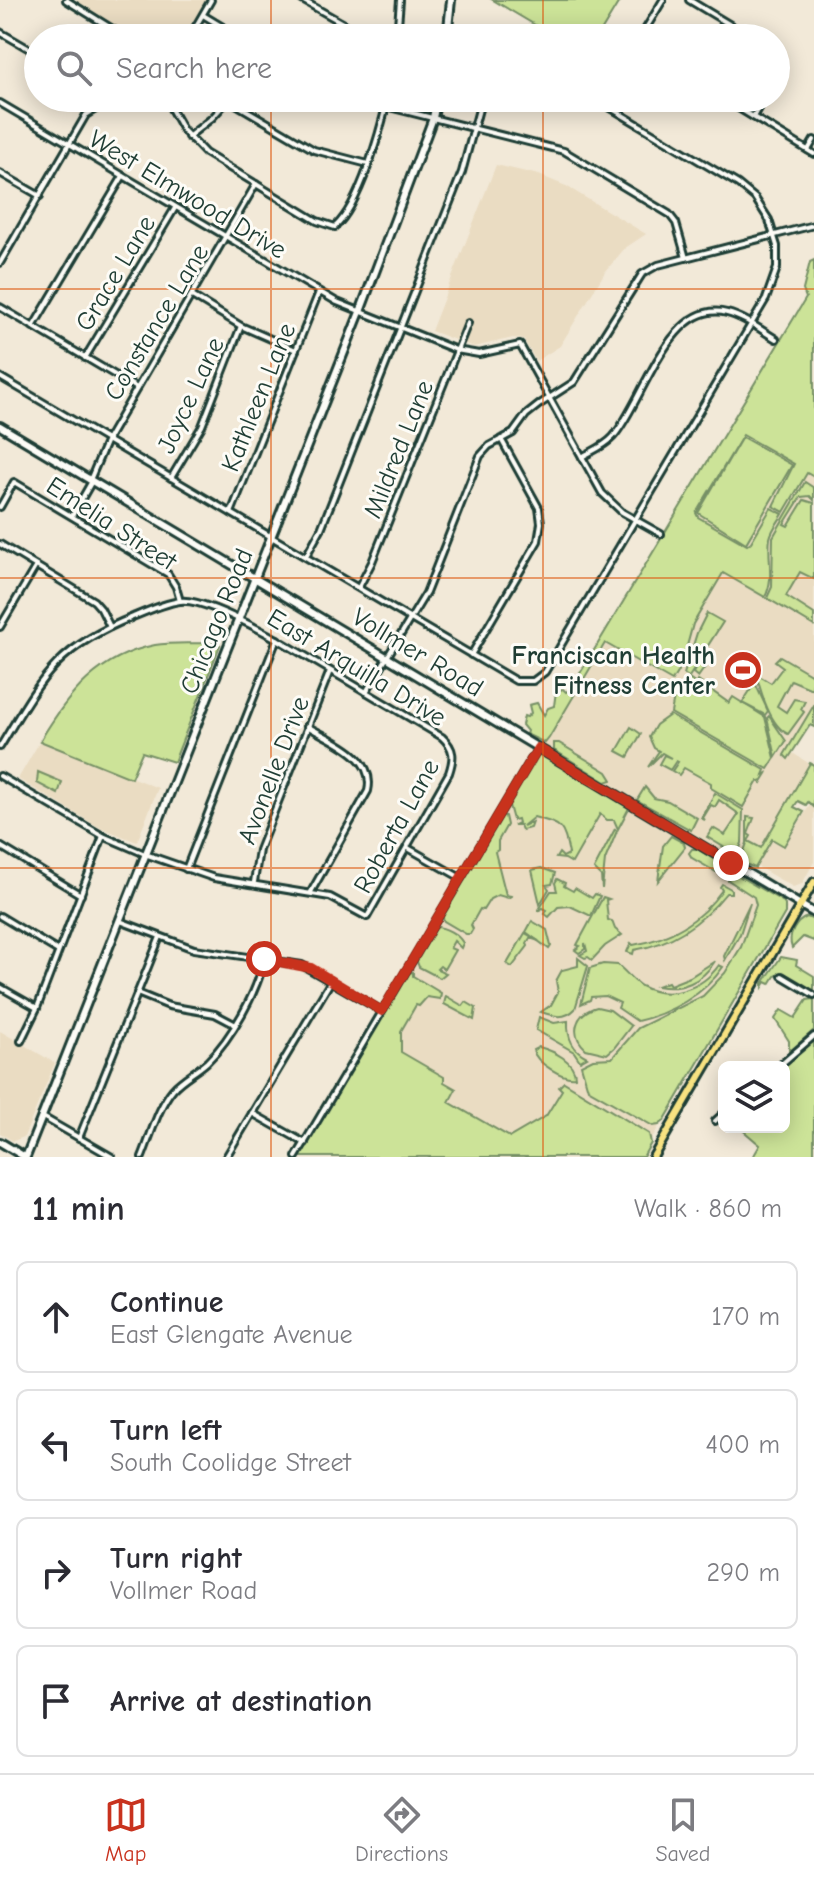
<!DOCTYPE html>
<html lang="en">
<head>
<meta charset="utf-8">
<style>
	body { margin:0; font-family:"Comic Neue",sans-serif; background:#f2f2f3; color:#2b2b33 }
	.controls { position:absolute; right:24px; bottom:24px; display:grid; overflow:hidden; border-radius:12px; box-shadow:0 4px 20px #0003 }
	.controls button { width:72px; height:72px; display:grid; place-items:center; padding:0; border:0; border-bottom:2px solid #e1e1e2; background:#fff; color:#2b2b33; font:40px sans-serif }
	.stop { position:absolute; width:24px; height:24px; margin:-18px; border:6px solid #c8321e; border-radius:50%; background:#fff }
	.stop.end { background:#c8321e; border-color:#fff; box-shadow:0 2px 8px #0008 }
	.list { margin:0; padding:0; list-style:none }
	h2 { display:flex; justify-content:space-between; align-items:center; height:104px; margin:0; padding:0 32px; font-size:34px }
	h2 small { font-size:26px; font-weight:400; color:#7c7c81 }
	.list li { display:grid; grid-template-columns:52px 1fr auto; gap:24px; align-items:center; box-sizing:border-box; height:112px; margin:0 16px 16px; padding:0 16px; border:2px solid #e1e1e2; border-radius:12px }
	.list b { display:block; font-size:30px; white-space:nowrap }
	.list p { margin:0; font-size:26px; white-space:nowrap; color:#7c7c81 }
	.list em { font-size:26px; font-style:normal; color:#7c7c81 }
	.icon { flex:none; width:44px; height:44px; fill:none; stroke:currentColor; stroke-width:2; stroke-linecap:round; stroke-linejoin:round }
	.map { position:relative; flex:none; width:814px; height:1157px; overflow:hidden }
	.search { position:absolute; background:#fff; box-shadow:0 4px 20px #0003; left:24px; right:24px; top:24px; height:88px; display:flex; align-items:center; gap:20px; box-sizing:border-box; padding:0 28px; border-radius:44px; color:#7c7c81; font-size:30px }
	.sheet { height:616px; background:#fff }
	nav { display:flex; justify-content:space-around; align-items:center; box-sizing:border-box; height:112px; border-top:2px solid #e1e1e2; background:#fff; font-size:22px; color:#7c7c81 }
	nav a { display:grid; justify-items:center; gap:4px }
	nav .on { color:#c8321e }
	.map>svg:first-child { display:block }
	.built { fill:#eadcc2 }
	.green { fill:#cce398; stroke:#769066; stroke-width:2 }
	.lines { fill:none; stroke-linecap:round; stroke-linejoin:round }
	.street-casing { stroke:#1f3d34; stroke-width:10 }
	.secondary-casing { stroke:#1f3d34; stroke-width:12 }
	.primary-casing { stroke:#1f3d34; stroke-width:12 }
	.street { stroke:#fdfcf7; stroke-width:4 }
	.secondary { stroke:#fdfcf7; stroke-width:6 }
	.primary { stroke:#f7e281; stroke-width:6 }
	.route { stroke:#c8321e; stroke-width:10 }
	.grid { fill:none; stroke:#de580e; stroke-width:2; stroke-opacity:0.55 }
	.labels { text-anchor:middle; stroke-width:6; stroke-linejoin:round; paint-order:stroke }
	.street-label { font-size:26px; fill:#1f3d34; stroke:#fdfcf7 }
	.poi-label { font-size:26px; font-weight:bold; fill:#1f3d34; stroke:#fdfcf7; text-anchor:end }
</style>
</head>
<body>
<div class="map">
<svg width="814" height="1157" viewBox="0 0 814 1157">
	<rect width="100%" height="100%" fill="#f2e9d8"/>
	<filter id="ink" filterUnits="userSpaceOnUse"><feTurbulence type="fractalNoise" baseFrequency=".0125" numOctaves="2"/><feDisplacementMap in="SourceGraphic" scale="16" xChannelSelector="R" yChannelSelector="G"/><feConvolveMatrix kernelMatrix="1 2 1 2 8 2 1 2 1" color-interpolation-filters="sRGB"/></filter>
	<g filter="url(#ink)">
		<g class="built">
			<polygon points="72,0 206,0 183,38 132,38"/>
			<polygon points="496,165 539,175 566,186 646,234 625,248 605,272 560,346 536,361 524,340 513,338 474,347 431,331"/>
			<polygon points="814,284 814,714 791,752 813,766 745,881 787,908 641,1157 300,1157 544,746 539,742"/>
			<polygon points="40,741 158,788 137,842 97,826 18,779"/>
			<polygon points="810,805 814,807 814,862 802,884 793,887 756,866 772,840 784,846"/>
			<polygon points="0,1031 55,1063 24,1137 13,1141 0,1133"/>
		</g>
		<g class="green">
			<polygon points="493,0 620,0 597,38 557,38"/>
			<path d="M814 260V477L807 473 784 512 773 506 794 464 743 435 696 513 698 517 747 545 751 542 771 508 783 514C779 521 772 529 770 538 767 558 775 578 765 597L723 573 693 624 682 664 672 681 605 643 549 738 545 743 526 734 527 731 522 725 524 716 527 717 531 713 529 705 537 703 544 715 548 708 554 706 556 691 563 689 566 692 570 690 806 298 803 290 810 262Z"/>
			<polygon points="742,437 792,465 746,543 698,513"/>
			<polygon points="805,482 814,488 814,500 810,496 801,497 784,524 788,526 804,500 814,503 814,579 800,572 786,596 814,614 814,626 767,598 772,587 773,537"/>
			<polygon points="707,613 723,622 702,655 710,660 698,677 693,673 698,663 689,677 684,674 697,633"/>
			<path d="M211 643 220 645 174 762 142 752 131 778 40 741C68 694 99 656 155 645 173 642 193 644 211 643Z"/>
			<path d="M780 656 814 676 812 689 791 680 777 706 786 712 794 699 805 701 801 709 804 712 788 734C770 726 761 692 756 674L771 683 783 667 775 661Z"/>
			<polygon points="689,679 696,684 698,681 729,703 733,697 765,717 775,758 768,769 671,713 675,692 678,693"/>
			<polygon points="755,683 768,711 765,715 742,703"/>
			<polygon points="814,705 814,727 810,725 788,759 784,755"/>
			<polygon points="670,715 765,770 763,775 768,772 761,783 758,781 743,807 711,788 711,783 684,768 679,775 672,771 678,762 676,761 670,770 659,764 664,755 671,758 662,753 648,767 659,751 654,748 649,737 656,725"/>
			<polygon points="769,716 786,741 776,757 767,718"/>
			<polygon points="631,727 641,734 628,757 617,751"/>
			<polygon points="554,743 559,743 607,772 612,780 606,782 554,750"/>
			<path d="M540 754 629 808 618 829 614 820H607L600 814 572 863 565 859 556 858 559 853 563 857 569 854C563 824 562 825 534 817L523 826 532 822 530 828 522 830 520 825H514L518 823 517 819 513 820 508 802 535 756Z"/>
			<polygon points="810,763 814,765 814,807 808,802 806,805 798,801 794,807 804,812 784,846 772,839 755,868 743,863 741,859 747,843 747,817 754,818 748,834 751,836 748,841 761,848"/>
			<polygon points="38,772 62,782 58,794 37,783"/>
			<polygon points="645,787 654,798 668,801 697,818 691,830 637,800"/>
			<polygon points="715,793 743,810 742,843 737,855 707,837 713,828 725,835 739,814 719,800 715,807 711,805 703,818 705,820 701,818"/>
			<polygon points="501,815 505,816 507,825 498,841 498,850 495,852 506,895 511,896 508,898 498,895 490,899 483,910 480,909 471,925 473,929 470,934 466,934 444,921 442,915"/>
			<polygon points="615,829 617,831 605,860 602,889 601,876 594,869"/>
			<polygon points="671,836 684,843 685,847 658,881 663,846"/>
			<polygon points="692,849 697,849 722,864 722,871 716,872 692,858 689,853"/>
			<polygon points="541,868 555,873 552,884 546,885 549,889 540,904 532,870"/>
			<polygon points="730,871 782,901 785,905 785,913 664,1121 659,1125 653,1126 588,1089 581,1065 593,1059 612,1058 638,1028 703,996 725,973 741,947 756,905 754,897 728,880"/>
			<polygon points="557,879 565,883 564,886 573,891 575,888 592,898 595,894 600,896 591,916 570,906 558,907 549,917 545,914 547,910 543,908 538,911 551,891 557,891 555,883"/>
			<path d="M722 884 731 889V893H726C702 923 672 944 634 950L633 954 627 952 631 943 633 945C670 939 700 921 722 890L720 887Z"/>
			<polygon points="603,897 609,899 606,900 608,920 612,921 615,929 622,935 605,946 592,960 588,957 585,958 580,955 587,951 585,943 585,949 579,953 575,950 580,946 577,945"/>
			<polygon points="750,903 740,934 725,960 724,956"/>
			<path d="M807 917 814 920V941L803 937 792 948C787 936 796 921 807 917Z"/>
			<polygon points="532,921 547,930 551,946 549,949 526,932"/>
			<path d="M435 927C445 927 458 934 463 943L461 948 454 941 450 948 455 950 444 969 440 966 437 969 446 973 440 978 419 967 416 959Z"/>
			<polygon points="525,933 539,941 530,938 527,943 528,946 512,967 507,964"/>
			<polygon points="781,957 797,960 796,965 814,976 814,992 781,974 775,976 770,984 766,982 763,987 763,983"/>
			<path d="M578 958 588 966 575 1009C565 1020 553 1016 541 1012L551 1005 558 992 556 981 562 970 578 966Z"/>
			<path d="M715 961C702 982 681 991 657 986L668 982 670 985 690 977Z"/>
			<path d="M603 964 618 965C626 972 632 980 641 986 669 1001 702 989 719 965L723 967C705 994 669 1014 637 1021L618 1008 620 1003 605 996 591 997 590 1000 581 1004 590 968Z"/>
			<polygon points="413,972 413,976 441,993 440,999 427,997 419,1006 416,1005 401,1031 401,1052 444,1077 444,1082 456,1089 449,1102 510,1137 546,1116 562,1090 559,1087 564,1082 649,1134 651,1143 643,1157 300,1157 408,973"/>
			<polygon points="446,996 463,1006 466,1002 476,1008 474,1020 444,1004"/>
			<polygon points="814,999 814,1030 789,1052 789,1041 775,1019 781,1010 795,1018 807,1000"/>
			<path d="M597 1007 610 1010 631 1026 614 1048 607 1054 586 1049C569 1034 575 1013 597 1007Z"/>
			<path d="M539 1017 554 1023 568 1021C567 1039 573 1050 587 1057L580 1061 574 1052 536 1030Z"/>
			<polygon points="814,1038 814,1157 753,1157 760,1145 739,1127 784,1127 784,1067 781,1067"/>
			<path d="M539 1047C554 1051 575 1061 575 1077 563 1079 536 1063 533 1050Z"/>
		</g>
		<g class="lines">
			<defs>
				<g id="street">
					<polyline points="66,0 127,38"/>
					<polyline points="302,0 369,38"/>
					<polyline points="689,0 752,38"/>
					<polyline points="203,15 241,38"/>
					<polyline points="0,32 38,54"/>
					<polyline points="189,38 211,0"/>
					<polyline points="397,38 400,0"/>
					<polyline points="640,38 663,0"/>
					<polyline points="776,59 776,77"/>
					<polyline points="94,98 99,106"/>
					<path d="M165 98 183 130 205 153 317 221 335 227C360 205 380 132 388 98"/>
					<polyline points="353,98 564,151 669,214 676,223 686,258"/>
					<polyline points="722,98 814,154"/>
					<polyline points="229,100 314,150 368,164"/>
					<polyline points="0,103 337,302 456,350 479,354 520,345 602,493 622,512 661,534"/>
					<polyline points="753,117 764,98"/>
					<polyline points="188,137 212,118 230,98"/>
					<polyline points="808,150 814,140"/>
					<polyline points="0,173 40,196"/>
					<polyline points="0,263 86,115 113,98"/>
					<polyline points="192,296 241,326 296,350"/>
					<polyline points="0,307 137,388"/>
					<polyline points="33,327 123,176"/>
					<polyline points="85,358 175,208"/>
					<polyline points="0,377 516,681 533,681 545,672 766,299 777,268 777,246 769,220 755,198 738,184 594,98"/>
					<path d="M582 457C592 451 605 446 613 437 643 403 669 298 727 313 744 317 761 330 776 339"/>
					<polyline points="171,478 202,426 241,326"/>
					<polyline points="90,480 107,440 256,184"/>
					<polyline points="0,507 14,482 168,574 176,587 180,601"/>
					<polyline points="231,513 319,292"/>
					<polyline points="72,516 92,481"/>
					<polyline points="0,544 94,601 101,609 110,627"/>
					<polyline points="306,556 321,529 462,172 482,98"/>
					<polyline points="359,587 372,562 468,323"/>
					<polyline points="0,627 36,566"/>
					<polyline points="471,655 538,541 541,523 539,508 501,439"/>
					<polyline points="366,692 426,593 480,456 489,446 513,433 526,415 540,404 574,382 642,274 658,265 814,225"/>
					<path d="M307 726C332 741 376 756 368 791L311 892"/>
					<path d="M0 747C41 679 55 648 133 617 147 611 165 603 180 601 202 598 257 628 277 639L442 737C455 749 454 758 449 773L367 917 330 897 214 878 145 854 103 836 0 776"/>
					<polyline points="0,846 81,895"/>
					<polyline points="408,848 461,878"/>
					<polyline points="186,869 277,639"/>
					<polyline points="254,882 259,850 330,671"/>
					<polyline points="0,916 58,951"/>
					<polyline points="120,921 194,949 302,965 382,1011"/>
					<polyline points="782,976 814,995"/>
					<polyline points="0,987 37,1008"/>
					<polyline points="137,993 169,1006 215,1014 234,1024"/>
					<polyline points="21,1041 37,1008 103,836"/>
					<polyline points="778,1067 814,1036"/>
					<polyline points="252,1113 305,1143"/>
					<polyline points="41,1116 112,1157"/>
					<polyline points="715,1121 724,1113"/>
					<polyline points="79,1138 160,937"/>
					<path d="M142 1157C151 1135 158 1107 173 1089 183 1078 196 1072 207 1062 231 1039 258 991 264 959"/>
					<polyline points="226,1157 331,981"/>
					<polyline points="296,1157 538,748"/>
				</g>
				<g id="secondary">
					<polyline points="447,38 451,0"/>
					<polyline points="0,426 814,913"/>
					<polyline points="0,1142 25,1157"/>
					<polyline points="26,1157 360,312 433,118 437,98"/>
				</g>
				<polyline id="primary" points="653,1157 814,882"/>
			</defs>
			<use href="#street" class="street-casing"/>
			<use href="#secondary" class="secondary-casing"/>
			<use href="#primary" class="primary-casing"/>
			<use href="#street" class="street"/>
			<use href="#secondary" class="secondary"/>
			<use href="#primary" class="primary"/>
		</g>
	</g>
	<g class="lines" filter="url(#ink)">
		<polyline class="route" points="264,959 311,968 382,1011 538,748 731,863"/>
	</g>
	<path class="grid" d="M271 0V38M543 0V38M271 98V1157M543 98V1157M0 289H814M0 578H814M0 868H814"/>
	<defs>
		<symbol id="stadium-disc" viewBox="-11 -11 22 22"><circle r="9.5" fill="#c8321e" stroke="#fdfcf7"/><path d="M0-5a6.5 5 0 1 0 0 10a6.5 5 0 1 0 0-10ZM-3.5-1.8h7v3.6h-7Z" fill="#fff"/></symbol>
	</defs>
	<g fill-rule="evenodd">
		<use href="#stadium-disc" x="721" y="648" width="44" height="44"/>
	</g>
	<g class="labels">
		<g class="street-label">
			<text transform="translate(188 194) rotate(31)" y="9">West Elmwood Drive</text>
			<text transform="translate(115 273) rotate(-59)" y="9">Grace Lane</text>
			<text transform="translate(156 322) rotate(-59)" y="9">Constance Lane</text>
			<text transform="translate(190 395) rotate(-65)" y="9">Joyce Lane</text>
			<text transform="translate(258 397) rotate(-68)" y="9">Kathleen Lane</text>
			<text transform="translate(398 449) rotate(-68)" y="9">Mildred Lane</text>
			<text transform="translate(112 523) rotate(33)" y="9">Emelia Street</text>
			<text transform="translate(216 621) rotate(-68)" y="9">Chicago Road</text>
			<text transform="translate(418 652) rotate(31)" y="9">Vollmer Road</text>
			<text transform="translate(357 667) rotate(31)" y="9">East Arquilla Drive</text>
			<text transform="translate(273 770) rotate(-69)" y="9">Avonelle Drive</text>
			<text transform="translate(396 826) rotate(-61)" y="9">Roberta Lane</text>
		</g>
		<g class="poi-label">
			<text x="715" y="664">Franciscan Health<tspan x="715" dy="30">Fitness Center</tspan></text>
		</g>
	</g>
</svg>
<div class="controls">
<button><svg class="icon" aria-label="layers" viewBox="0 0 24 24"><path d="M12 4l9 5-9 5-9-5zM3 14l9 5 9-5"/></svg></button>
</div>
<div class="stop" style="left:264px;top:959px"></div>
<div class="stop end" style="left:731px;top:863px"></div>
<div class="search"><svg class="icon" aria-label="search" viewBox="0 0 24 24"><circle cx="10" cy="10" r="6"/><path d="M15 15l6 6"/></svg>Search here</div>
</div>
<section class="sheet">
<h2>11 min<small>Walk · 860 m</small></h2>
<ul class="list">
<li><svg class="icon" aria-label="ahead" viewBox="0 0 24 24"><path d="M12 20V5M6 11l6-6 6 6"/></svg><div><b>Continue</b><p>East Glengate Avenue</p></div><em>170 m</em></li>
<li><svg class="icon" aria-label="left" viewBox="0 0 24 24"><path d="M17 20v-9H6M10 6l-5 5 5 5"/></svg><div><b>Turn left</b><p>South Coolidge Street</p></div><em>400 m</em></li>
<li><svg class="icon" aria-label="right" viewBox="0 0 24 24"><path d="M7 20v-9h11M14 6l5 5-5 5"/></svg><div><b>Turn right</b><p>Vollmer Road</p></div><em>290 m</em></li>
<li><svg class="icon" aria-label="arrive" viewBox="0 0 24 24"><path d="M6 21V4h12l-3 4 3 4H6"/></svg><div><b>Arrive at destination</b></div></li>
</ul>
</section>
<nav>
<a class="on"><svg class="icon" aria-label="map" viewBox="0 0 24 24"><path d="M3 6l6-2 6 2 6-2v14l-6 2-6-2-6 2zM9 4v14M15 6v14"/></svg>Map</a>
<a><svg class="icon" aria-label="directions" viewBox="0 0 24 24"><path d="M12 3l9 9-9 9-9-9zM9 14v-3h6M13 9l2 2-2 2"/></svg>Directions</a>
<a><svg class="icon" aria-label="saved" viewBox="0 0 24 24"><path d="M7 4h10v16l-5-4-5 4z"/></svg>Saved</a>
</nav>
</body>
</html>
